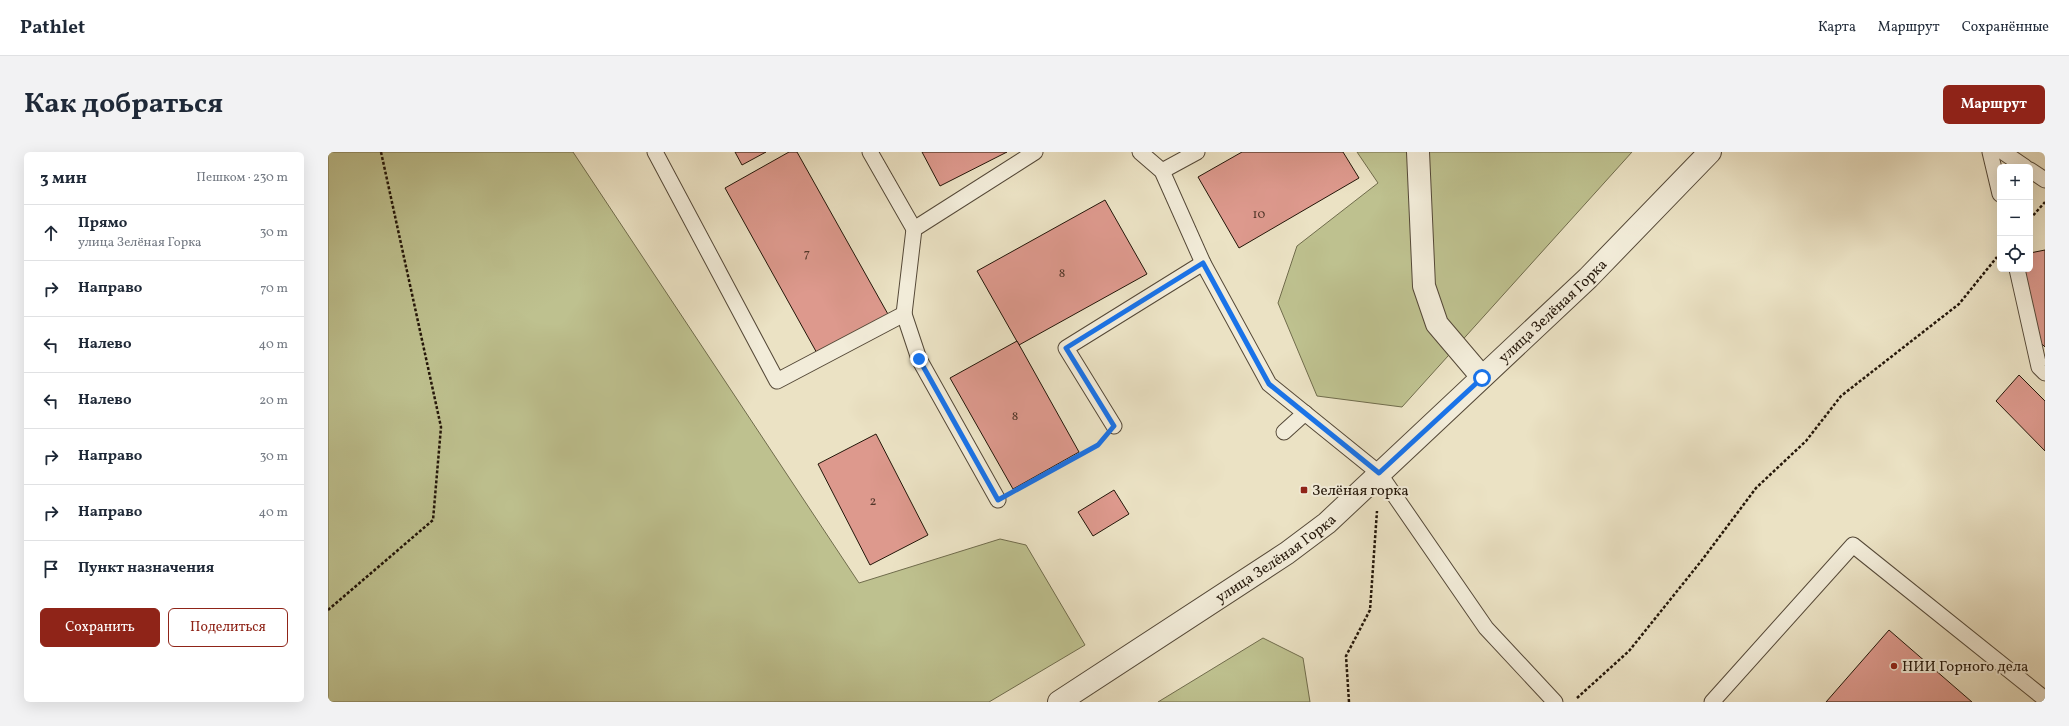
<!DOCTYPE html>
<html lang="ru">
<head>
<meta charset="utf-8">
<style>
	body { margin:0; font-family:Vollkorn,serif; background:#f2f2f3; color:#1f2937 }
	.controls { position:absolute; right:12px; top:12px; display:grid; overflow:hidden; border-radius:6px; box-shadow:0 4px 16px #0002 }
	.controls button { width:36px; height:36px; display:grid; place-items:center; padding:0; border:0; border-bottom:1px solid #e0e1e3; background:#fff; color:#1f2937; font:20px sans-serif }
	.stop { position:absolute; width:12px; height:12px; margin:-9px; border:3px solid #1a73e8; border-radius:50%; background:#fff }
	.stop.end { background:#1a73e8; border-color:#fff; box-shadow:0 1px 4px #0008 }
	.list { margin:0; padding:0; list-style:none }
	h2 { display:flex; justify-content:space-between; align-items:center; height:52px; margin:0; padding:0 16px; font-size:17px }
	h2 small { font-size:13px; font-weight:400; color:#747a83 }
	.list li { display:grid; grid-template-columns:26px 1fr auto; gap:12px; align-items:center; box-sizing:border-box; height:56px; padding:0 16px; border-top:1px solid #e0e1e3 }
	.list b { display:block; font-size:15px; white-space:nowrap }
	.list p { margin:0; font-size:13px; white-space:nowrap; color:#747a83 }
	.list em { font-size:13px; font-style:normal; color:#747a83 }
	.actions { display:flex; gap:8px; padding:12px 16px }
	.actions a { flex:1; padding:9px 0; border:1px solid #8f2418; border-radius:6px; text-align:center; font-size:14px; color:#8f2418 }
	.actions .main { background:#8f2418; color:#fff }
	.icon { flex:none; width:22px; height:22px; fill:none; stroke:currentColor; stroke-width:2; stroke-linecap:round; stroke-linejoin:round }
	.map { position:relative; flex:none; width:1717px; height:550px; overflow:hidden; border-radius:6px }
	header { display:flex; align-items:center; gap:24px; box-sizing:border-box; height:56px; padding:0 20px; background:#fff; border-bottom:1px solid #e0e1e3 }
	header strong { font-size:19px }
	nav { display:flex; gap:22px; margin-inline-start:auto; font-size:14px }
	.intro { display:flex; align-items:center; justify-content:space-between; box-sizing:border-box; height:96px; padding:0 24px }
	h1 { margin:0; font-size:28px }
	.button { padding:10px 18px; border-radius:6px; background:#8f2418; color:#fff; font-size:14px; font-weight:700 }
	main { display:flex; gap:24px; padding:0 24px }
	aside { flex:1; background:#fff; border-radius:6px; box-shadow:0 4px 16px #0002 }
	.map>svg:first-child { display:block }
	.green { fill:#bec18f; stroke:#706c4c }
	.building { fill:#dd998d; stroke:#231609 }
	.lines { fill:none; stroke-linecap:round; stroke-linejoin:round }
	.service-casing { stroke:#554938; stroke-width:17 }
	.minor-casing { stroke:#554938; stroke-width:24 }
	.tertiary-casing { stroke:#554938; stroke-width:24 }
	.path { stroke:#231609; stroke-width:2.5; stroke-dasharray:3 2; stroke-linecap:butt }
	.service { stroke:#f2ecd9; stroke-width:15 }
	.minor { stroke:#f2ecd9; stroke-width:22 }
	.tertiary { stroke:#f2ecd9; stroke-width:22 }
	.route { stroke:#1a73e8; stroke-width:5 }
	.poi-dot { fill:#8f2418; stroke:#f2ecd9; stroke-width:1.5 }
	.labels { text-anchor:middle; stroke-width:4; stroke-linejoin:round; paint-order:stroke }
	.number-label { font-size:13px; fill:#52372a }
	.street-label { font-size:15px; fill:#231609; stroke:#f2ecd9 }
	.poi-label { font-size:15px; fill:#231609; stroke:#f2ecd9; text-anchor:start }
</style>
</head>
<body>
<header>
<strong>Pathlet</strong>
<nav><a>Карта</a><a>Маршрут</a><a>Сохранённые</a></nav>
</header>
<div class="intro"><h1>Как добраться</h1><a class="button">Маршрут</a></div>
<main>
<aside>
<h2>3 мин<small>Пешком · 230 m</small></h2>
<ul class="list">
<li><svg class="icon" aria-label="ahead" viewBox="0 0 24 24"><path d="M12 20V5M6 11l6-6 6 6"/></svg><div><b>Прямо</b><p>улица Зелёная Горка</p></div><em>30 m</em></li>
<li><svg class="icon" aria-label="right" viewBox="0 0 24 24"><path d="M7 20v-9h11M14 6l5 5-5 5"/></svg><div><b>Направо</b></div><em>70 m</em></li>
<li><svg class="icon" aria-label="left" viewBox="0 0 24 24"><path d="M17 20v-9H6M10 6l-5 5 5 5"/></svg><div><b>Налево</b></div><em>40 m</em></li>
<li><svg class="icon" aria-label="left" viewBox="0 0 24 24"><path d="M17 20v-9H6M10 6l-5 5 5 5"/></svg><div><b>Налево</b></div><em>20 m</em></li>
<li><svg class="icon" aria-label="right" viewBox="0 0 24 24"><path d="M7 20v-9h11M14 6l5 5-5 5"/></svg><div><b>Направо</b></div><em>30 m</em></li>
<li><svg class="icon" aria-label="right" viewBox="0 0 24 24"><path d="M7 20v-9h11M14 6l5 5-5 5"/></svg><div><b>Направо</b></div><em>40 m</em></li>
<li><svg class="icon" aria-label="arrive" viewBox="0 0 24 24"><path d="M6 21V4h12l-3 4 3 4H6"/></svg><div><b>Пункт назначения</b></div></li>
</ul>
<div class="actions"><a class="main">Сохранить</a><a>Поделиться</a></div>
</aside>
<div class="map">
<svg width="1717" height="550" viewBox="0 0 1717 550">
	<rect width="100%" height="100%" fill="#ebe2c4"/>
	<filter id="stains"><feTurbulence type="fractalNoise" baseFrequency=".005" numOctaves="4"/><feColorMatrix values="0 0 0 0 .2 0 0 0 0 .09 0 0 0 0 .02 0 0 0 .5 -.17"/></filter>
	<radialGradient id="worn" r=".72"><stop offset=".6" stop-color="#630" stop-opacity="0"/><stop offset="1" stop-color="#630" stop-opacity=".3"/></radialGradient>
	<g class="green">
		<polygon points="0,0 245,0 531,431 672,387 698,393 757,493 661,550 0,550"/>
		<polygon points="1029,0 1304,0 1074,255 989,244 950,151 969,94 1050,31"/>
		<polygon points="935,486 975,506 982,550 830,550"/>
	</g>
	<g class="building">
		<polygon points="407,0 438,0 414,13"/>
		<polygon points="461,0 469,0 561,164 490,203 397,36"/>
		<polygon points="594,0 679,0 612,34"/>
		<polygon points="914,0 1015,0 1031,26 911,96 870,25"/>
		<polygon points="777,48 819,122 691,193 649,119"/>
		<polygon points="1717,98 1717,195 1713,191 1696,117 1702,117 1702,101"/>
		<polygon points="689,189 751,300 685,337 622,226"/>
		<polygon points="1691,223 1717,249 1717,299 1668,249"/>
		<polygon points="548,282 600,383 542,413 490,312"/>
		<polygon points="786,338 801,362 765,384 750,360"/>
		<polygon points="1561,478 1644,550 1498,550"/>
	</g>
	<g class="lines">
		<defs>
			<g id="service">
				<polyline points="327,0 449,229 576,162 586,77 707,0"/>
				<polyline points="542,0 586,77"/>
				<polyline points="812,0 834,19 875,111 941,232 1051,321 1158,476 1227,550"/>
				<polyline points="1662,0 1672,42"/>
				<polyline points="1675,0 1697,15"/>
				<polyline points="1702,18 1717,28"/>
				<polyline points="834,19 869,0"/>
				<polyline points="1689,117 1711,215 1717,221"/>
				<polyline points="576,162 591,207 670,348"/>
				<polyline points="786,274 738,196 875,111"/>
				<polyline points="956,280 977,261"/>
				<polyline points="1384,550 1525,393 1717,547"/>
			</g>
			<polyline id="minor" points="1090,0 1096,134 1109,172 1154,225"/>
			<g id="tertiary">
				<path id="s1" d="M731 550 959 401 999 371 1260 126 1382 0"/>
			</g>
		</defs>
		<use href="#service" class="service-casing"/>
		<use href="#minor" class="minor-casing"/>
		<use href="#tertiary" class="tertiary-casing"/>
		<g class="path">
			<polyline points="1702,67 1717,50"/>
			<polyline points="689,337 770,293 773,290"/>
			<polyline points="0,458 105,368 113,275 53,0"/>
			<polyline points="1249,546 1301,499 1374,408 1428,336 1478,289 1513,244 1631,152 1669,105"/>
			<polyline points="1021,550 1018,504 1042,458 1049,359"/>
		</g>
		<use href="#service" class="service"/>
		<use href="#minor" class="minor"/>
		<use href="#tertiary" class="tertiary"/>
	</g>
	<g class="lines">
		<polyline class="route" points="591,207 670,348 770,293 786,274 738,196 875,111 941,232 1051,321 1154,226"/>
	</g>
	<g class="poi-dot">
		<rect x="972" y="334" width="8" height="8" rx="2"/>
		<circle cx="1566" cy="514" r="4"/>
	</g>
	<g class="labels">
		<g class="number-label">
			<text x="931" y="66">10</text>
			<text x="479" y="105">7</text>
			<text x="734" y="125">8</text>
			<text x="687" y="268">8</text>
			<text x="545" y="353">2</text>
		</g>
		<g class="street-label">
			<text dy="5" stroke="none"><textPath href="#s1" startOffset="632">улица Зелёная Горка</textPath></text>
			<text dy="5" stroke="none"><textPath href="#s1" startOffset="260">улица Зелёная Горка</textPath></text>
		</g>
		<g class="poi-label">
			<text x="984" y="343">Зелёная горка</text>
			<text x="1574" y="519">НИИ Горного дела</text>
		</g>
	</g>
	<rect width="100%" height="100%" filter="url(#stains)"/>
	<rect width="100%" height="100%" fill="url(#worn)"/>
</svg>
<div class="controls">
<button>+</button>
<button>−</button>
<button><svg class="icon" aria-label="locate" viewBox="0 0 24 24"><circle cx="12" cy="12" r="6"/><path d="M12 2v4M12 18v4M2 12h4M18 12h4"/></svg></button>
</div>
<div class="stop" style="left:1154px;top:226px"></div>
<div class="stop end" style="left:591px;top:207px"></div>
</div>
</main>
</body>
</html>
